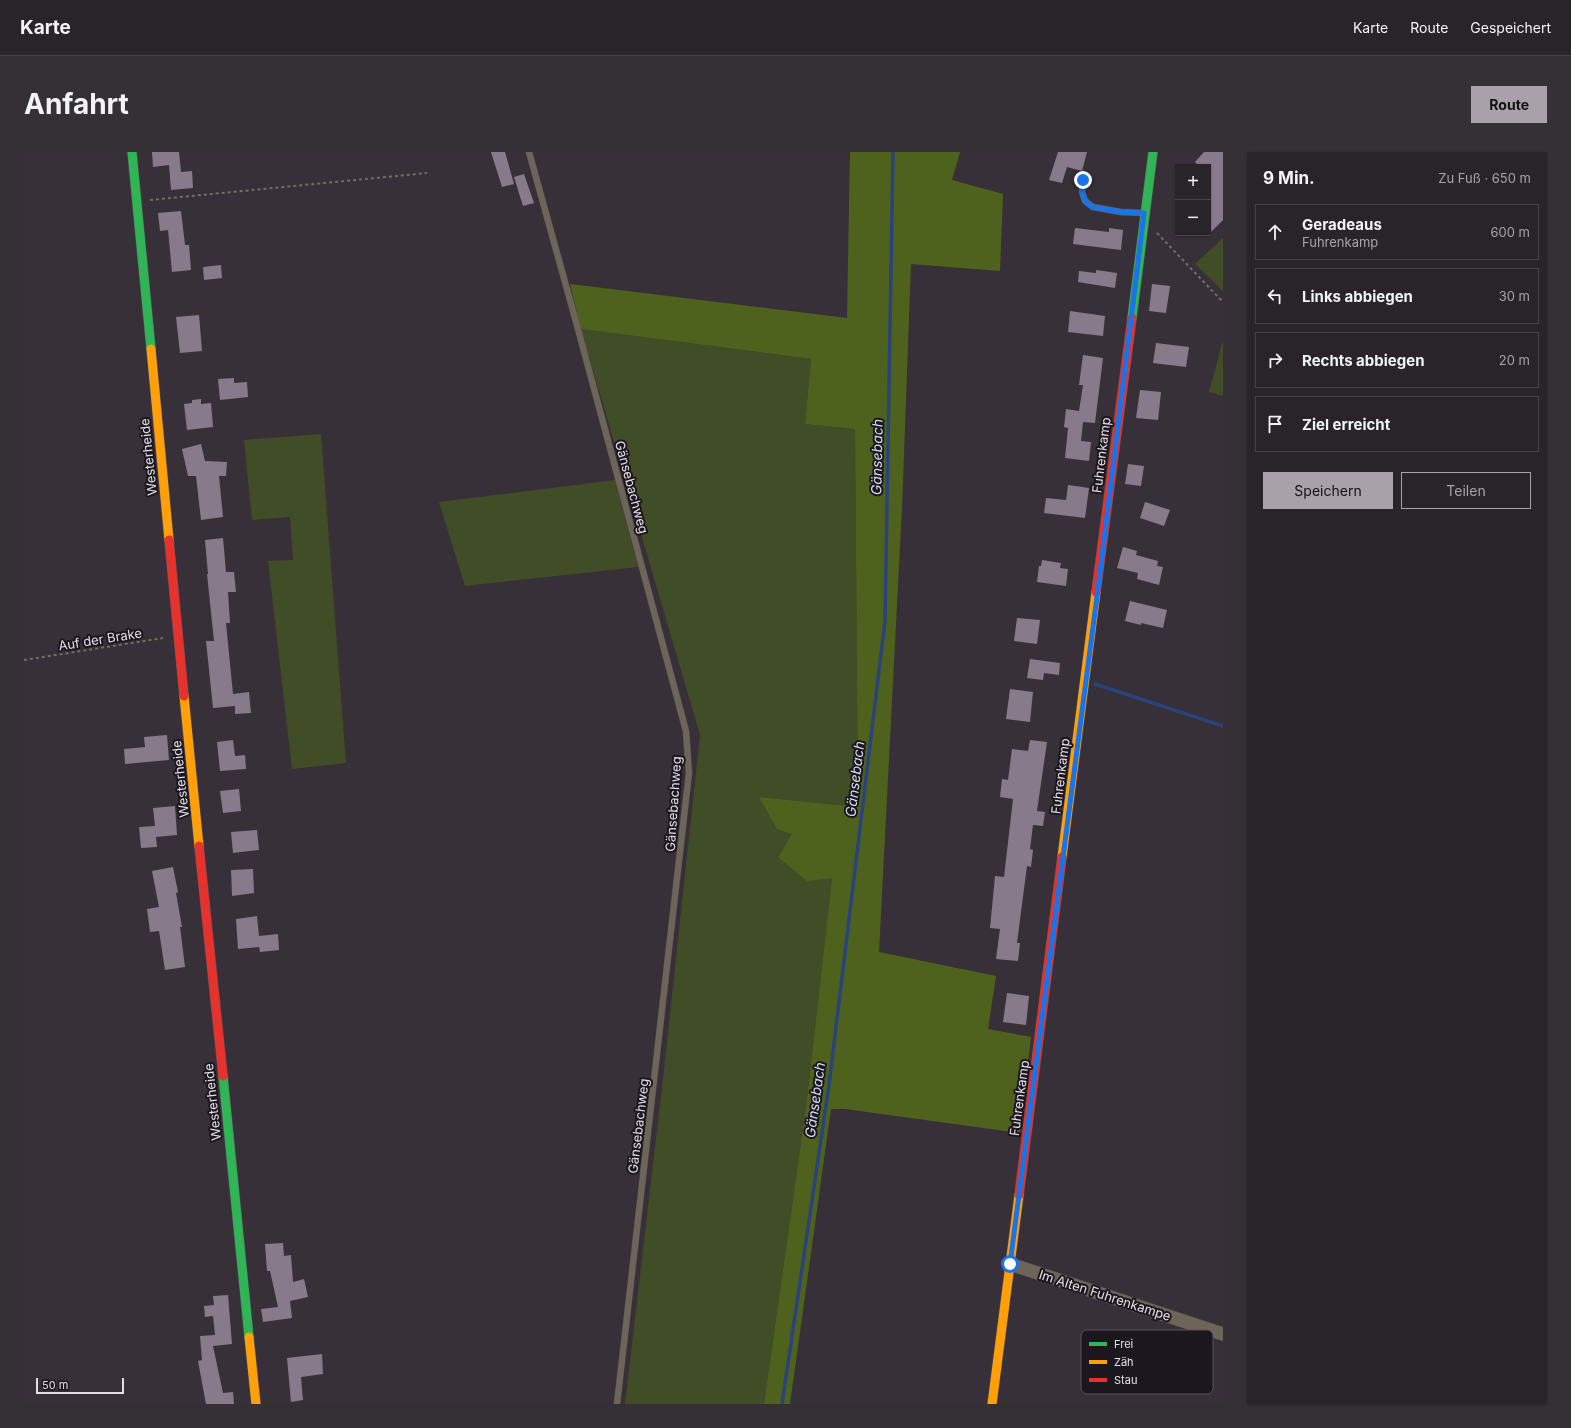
<!DOCTYPE html>
<html lang="de">
<head>
<meta charset="utf-8">
<style>
	body { margin:0; font-family:Inter,sans-serif; background:#353036; color:#f1f3f6 }
	.controls { position:absolute; right:12px; top:12px; display:grid; overflow:hidden; border-radius:0px; box-shadow:0 1px 3px #0004 }
	.controls button { width:36px; height:36px; display:grid; place-items:center; padding:0; border:0; border-bottom:1px solid #454147; background:#29242a; color:#f1f3f6; font:20px sans-serif }
	.scale { position:absolute; left:12px; bottom:10px; width:88px; box-sizing:border-box; padding-left:4px; border:2px solid #e5dee8; border-top:0; font-size:11px; line-height:14px; white-space:nowrap; color:#e5dee8; -webkit-text-stroke:3px #1c171e; paint-order:stroke }
	.stop { position:absolute; width:12px; height:12px; margin:-9px; border:3px solid #1a73e8; border-radius:50%; background:#fff }
	.stop.end { background:#1a73e8; border-color:#fff; box-shadow:0 1px 4px #0008 }
	.list { margin:0; padding:0; list-style:none }
	h2 { display:flex; justify-content:space-between; align-items:center; height:52px; margin:0; padding:0 16px; font-size:17px }
	h2 small { font-size:13px; font-weight:400; color:#a5a4a8 }
	.list li { display:grid; grid-template-columns:26px 1fr auto; gap:12px; align-items:center; box-sizing:border-box; height:56px; margin:0 8px 8px; padding:0 8px; border:1px solid #454147; border-radius:0px }
	.list b { display:block; font-size:15px; white-space:nowrap }
	.list p { margin:0; font-size:13px; white-space:nowrap; color:#a5a4a8 }
	.list em { font-size:13px; font-style:normal; color:#a5a4a8 }
	.actions { display:flex; gap:8px; padding:12px 16px }
	.actions a { flex:1; padding:9px 0; border:1px solid #a8a1aa; border-radius:0px; text-align:center; font-size:14px; color:#a8a1aa }
	.actions .main { background:#a8a1aa; color:#111 }
	.icon { flex:none; width:22px; height:22px; fill:none; stroke:currentColor; stroke-width:2; stroke-linecap:round; stroke-linejoin:round }
	.map { position:relative; flex:none; width:1199px; height:1252px; overflow:hidden; border-radius:0px }
	header { display:flex; align-items:center; gap:24px; box-sizing:border-box; height:56px; padding:0 20px; background:#29242a; border-bottom:1px solid #454147 }
	header strong { font-size:19px }
	nav { display:flex; gap:22px; margin-inline-start:auto; font-size:14px }
	.intro { display:flex; align-items:center; justify-content:space-between; box-sizing:border-box; height:96px; padding:0 24px }
	h1 { margin:0; font-size:28px }
	.button { padding:10px 18px; border-radius:0px; background:#a8a1aa; color:#111; font-size:14px; font-weight:700 }
	main { display:flex; gap:24px; padding:0 24px }
	aside { flex:1; background:#29242a; border-radius:0px; box-shadow:0 1px 3px #0004 }
	.map>svg:first-child { display:block }
	.green { fill:#414d27 }
	.forest { fill:#4f621d }
	.lines { fill:none; stroke-linecap:round; stroke-linejoin:round }
	.stream { stroke:#28447b; stroke-width:3.5 }
	.building { fill:#877b8b }
	.lane-casing { stroke:#524d53; stroke-width:7 }
	.street-casing { stroke:#524d53; stroke-width:14 }
	.fast-casing { stroke:#524d53; stroke-width:10 }
	.slow-casing { stroke:#524d53; stroke-width:10 }
	.jam-casing { stroke:#524d53; stroke-width:10 }
	.path { stroke:#736d67; stroke-width:2; stroke-dasharray:3 3; stroke-linecap:butt }
	.lane { stroke:#6d6658; stroke-width:6 }
	.street { stroke:#6d6658; stroke-width:13 }
	.fast { stroke:#30b455; stroke-width:9 }
	.slow { stroke:#ff9f0a; stroke-width:9 }
	.jam { stroke:#e5322d; stroke-width:9 }
	.route { stroke:#1a73e8; stroke-width:5 }
	.labels { text-anchor:middle; stroke-width:4; stroke-linejoin:round; paint-order:stroke }
	.street-label { font-size:13px; fill:#e5dee8; stroke:#1c171e }
	.water-label { font-size:14px; font-style:italic; fill:#d5dff2; stroke:#1c171e }
	.key { fill:#1c171e; stroke:#58535b; stroke-width:1 }
	.key-label { font-size:11px; fill:#e5dee8 }
</style>
</head>
<body>
<header>
<strong>Karte</strong>
<nav><a>Karte</a><a>Route</a><a>Gespeichert</a></nav>
</header>
<div class="intro"><h1>Anfahrt</h1><a class="button">Route</a></div>
<main>
<div class="map">
<svg width="1199" height="1252" viewBox="0 0 1199 1252">
	<rect width="100%" height="100%" fill="#373038"/>
	<g class="green">
		<polygon points="1199,86 1199,139 1171,112"/>
		<polygon points="557,177 787,207 781,272 831,277 834,655 736,645 769,682 754,704 808,726 782,955 740,1252 601,1252 640,918 676,583"/>
		<polygon points="1199,188 1199,244 1185,240"/>
		<polygon points="297,282 322,611 268,617 244,409 269,408 266,365 228,368 220,288"/>
		<polygon points="591,328 614,415 441,434 415,350"/>
	</g>
	<polygon class="forest" points="826,0 936,0 928,28 979,42 976,119 887,112 878,356 855,800 972,824 964,877 1007,885 996,981 821,957 807,957 766,1252 740,1252 782,955 808,726 783,729 754,705 768,682 753,677 735,645 834,655 831,277 781,272 787,207 557,177 546,132 823,166"/>
	<g class="lines">
		<g class="stream">
			<polyline points="1071,532 1199,574"/>
			<polyline points="758,1252 805,933 861,469 869,0"/>
		</g>
	</g>
	<g class="building">
		<polygon points="128,0 155,0 157,20 168,19 169,36 147,38 145,13 129,15"/>
		<polygon points="467,0 481,0 490,32 478,35"/>
		<polygon points="1034,0 1063,0 1058,19 1043,15 1038,31 1025,28"/>
		<polygon points="1180,0 1199,0 1199,68 1184,83 1184,15 1176,15 1171,10"/>
		<polygon points="500,22 510,51 499,54 490,25"/>
		<polygon points="157,59 161,93 165,93 167,118 148,120 144,78 136,79 134,61"/>
		<polygon points="1051,76 1085,80 1085,76 1099,78 1097,98 1049,92"/>
		<polygon points="197,113 198,126 180,128 179,115"/>
		<polygon points="1072,118 1093,121 1091,136 1054,130 1055,119 1072,121"/>
		<polygon points="1128,132 1146,134 1142,161 1125,159"/>
		<polygon points="1046,159 1081,164 1079,184 1044,180"/>
		<polygon points="175,163 178,199 156,201 152,165"/>
		<polygon points="1132,191 1165,195 1162,215 1129,211"/>
		<polygon points="1059,203 1079,206 1071,271 1059,270 1057,289 1067,290 1065,309 1041,306 1044,276 1040,275 1042,257 1055,259 1059,233 1055,233"/>
		<polygon points="210,226 210,231 223,230 224,245 196,248 194,227"/>
		<polygon points="1116,238 1137,240 1134,268 1112,266"/>
		<polygon points="177,247 177,252 187,251 189,275 163,278 160,252 168,251 168,248"/>
		<polygon points="177,292 181,309 203,310 202,324 195,324 199,365 177,368 172,324 164,324 158,297"/>
		<polygon points="1104,312 1120,314 1117,334 1101,332"/>
		<polygon points="1044,333 1065,336 1061,366 1020,361 1022,346 1042,348"/>
		<polygon points="1121,350 1146,358 1140,374 1116,366"/>
		<polygon points="199,386 202,420 210,420 212,440 204,440 206,471 202,471 209,542 225,540 227,561 211,562 211,554 189,556 182,489 190,489 183,422 184,422 181,388"/>
		<polygon points="1099,395 1113,399 1112,403 1134,409 1133,414 1139,415 1135,433 1113,427 1114,421 1093,416"/>
		<polygon points="1018,408 1037,411 1036,416 1044,417 1042,434 1013,430 1015,414 1017,414"/>
		<polygon points="1106,449 1143,458 1139,476 1117,471 1117,473 1101,469"/>
		<polygon points="993,466 1016,468 1013,492 990,489"/>
		<polygon points="1006,507 1036,511 1035,523 1020,521 1019,528 1003,526"/>
		<polygon points="986,537 1009,540 1006,570 982,567"/>
		<polygon points="143,583 145,608 101,612 100,597 121,595 120,585"/>
		<polygon points="209,588 211,604 221,603 222,617 196,619 193,590"/>
		<polygon points="1006,588 1023,590 1013,659 1021,660 1019,674 1009,673 1006,697 1009,698 1007,715 1003,714 993,791 996,791 994,809 972,807 976,777 966,776 971,724 980,725 989,647 976,645 978,627 984,628 988,597 1004,599"/>
		<polygon points="215,637 217,659 199,661 196,639"/>
		<polygon points="151,654 153,683 132,685 133,695 117,696 115,675 131,674 129,656"/>
		<polygon points="233,678 235,698 209,701 207,680"/>
		<polygon points="149,715 154,740 152,741 158,775 156,775 161,815 141,818 135,779 126,780 123,757 135,755 128,719"/>
		<polygon points="229,717 230,741 208,744 207,718"/>
		<polygon points="233,764 235,784 254,782 255,798 236,800 235,795 214,797 212,767"/>
		<polygon points="983,841 1005,844 1002,873 979,870"/>
		<polygon points="259,1091 260,1104 267,1103 269,1130 280,1127 284,1145 266,1149 268,1166 239,1170 237,1157 254,1155 246,1119 243,1119 241,1092"/>
		<polygon points="204,1143 208,1192 189,1194 199,1241 209,1240 210,1252 182,1252 174,1209 178,1208 176,1184 191,1183 189,1164 181,1165 180,1154 190,1153 189,1144"/>
		<polygon points="298,1202 299,1222 277,1225 279,1248 267,1250 263,1206"/>
	</g>
	<g class="lines">
		<defs>
			<g id="lane">
				<polyline points="505,0 554,177 662,579 665,621 593,1252"/>
				<polyline points="1059,28 1058,40 1061,49 1069,55 1097,60 1119,61"/>
			</g>
			<polyline id="street" points="986,1112 1199,1182"/>
			<g id="fast">
				<polyline points="108,0 127,197"/>
				<polyline points="1108,166 1129,0"/>
				<polyline points="199,924 225,1185"/>
			</g>
			<g id="slow">
				<polyline points="127,197 145,388"/>
				<polyline points="160,544 175,694"/>
				<polyline points="1038,705 1072,440"/>
				<polyline points="225,1185 232,1252"/>
				<polyline points="968,1252 995,1043"/>
			</g>
			<g id="jam">
				<polyline points="145,388 160,544"/>
				<polyline points="1072,440 1108,166"/>
				<polyline points="175,694 199,924"/>
				<polyline points="995,1043 1038,705"/>
			</g>
		</defs>
		<use href="#lane" class="lane-casing"/>
		<use href="#street" class="street-casing"/>
		<use href="#fast" class="fast-casing"/>
		<use href="#slow" class="slow-casing"/>
		<use href="#jam" class="jam-casing"/>
		<g class="path">
			<polyline points="126,48 403,21"/>
			<polyline points="1133,81 1199,150"/>
			<polyline points="0,508 139,486"/>
		</g>
		<use href="#lane" class="lane"/>
		<use href="#street" class="street"/>
		<use href="#fast" class="fast"/>
		<use href="#slow" class="slow"/>
		<use href="#jam" class="jam"/>
	</g>
	<g class="lines">
		<polyline class="route" points="986,1112 1075,429 1120,61 1097,60 1068,55 1061,49 1058,40 1059,28"/>
	</g>
	<g class="labels">
		<g class="street-label">
			<text transform="translate(1077 303) rotate(-83)" y="5">Fuhrenkamp</text>
			<text transform="translate(124 305) rotate(-96)" y="5">Westerheide</text>
			<text transform="translate(608 335) rotate(75)" y="5">Gänsebachweg</text>
			<text transform="translate(76 487) rotate(-9)" y="5">Auf der Brake</text>
			<text transform="translate(1036 624) rotate(-83)" y="5">Fuhrenkamp</text>
			<text transform="translate(156 627) rotate(-96)" y="5">Westerheide</text>
			<text transform="translate(649 652) rotate(-86)" y="5">Gänsebachweg</text>
			<text transform="translate(995 946) rotate(-82)" y="5">Fuhrenkamp</text>
			<text transform="translate(188 950) rotate(-96)" y="5">Westerheide</text>
			<text transform="translate(614 974) rotate(-83)" y="5">Gänsebachweg</text>
			<text transform="translate(1081 1143) rotate(18)" y="5">Im Alten Fuhrenkampe</text>
		</g>
		<g class="water-label">
			<text transform="translate(853 305) rotate(-89)" y="5">Gänsebach</text>
			<text transform="translate(831 627) rotate(-83)" y="5">Gänsebach</text>
			<text transform="translate(791 948) rotate(-82)" y="5">Gänsebach</text>
		</g>
	</g>
	<rect x="1057" y="1178" width="132" height="64" rx="6" class="key"/>
	<rect x="1065" y="1190" width="18" height="4" fill="#30b455"/>
	<rect x="1065" y="1208" width="18" height="4" fill="#ff9f0a"/>
	<rect x="1065" y="1226" width="18" height="4" fill="#e5322d"/>
	<g class="key-label">
		<text x="1090" y="1196">Frei</text>
		<text x="1090" y="1214">Zäh</text>
		<text x="1090" y="1232">Stau</text>
	</g>
</svg>
<div class="controls">
<button>+</button>
<button>−</button>
</div>
<div class="scale">50 m</div>
<div class="stop" style="left:986px;top:1112px"></div>
<div class="stop end" style="left:1059px;top:28px"></div>
</div>
<aside>
<h2>9 Min.<small>Zu Fuß · 650 m</small></h2>
<ul class="list">
<li><svg class="icon" aria-label="ahead" viewBox="0 0 24 24"><path d="M12 20V5M6 11l6-6 6 6"/></svg><div><b>Geradeaus</b><p>Fuhrenkamp</p></div><em>600 m</em></li>
<li><svg class="icon" aria-label="left" viewBox="0 0 24 24"><path d="M17 20v-9H6M10 6l-5 5 5 5"/></svg><div><b>Links abbiegen</b></div><em>30 m</em></li>
<li><svg class="icon" aria-label="right" viewBox="0 0 24 24"><path d="M7 20v-9h11M14 6l5 5-5 5"/></svg><div><b>Rechts abbiegen</b></div><em>20 m</em></li>
<li><svg class="icon" aria-label="arrive" viewBox="0 0 24 24"><path d="M6 21V4h12l-3 4 3 4H6"/></svg><div><b>Ziel erreicht</b></div></li>
</ul>
<div class="actions"><a class="main">Speichern</a><a>Teilen</a></div>
</aside>
</main>
</body>
</html>
